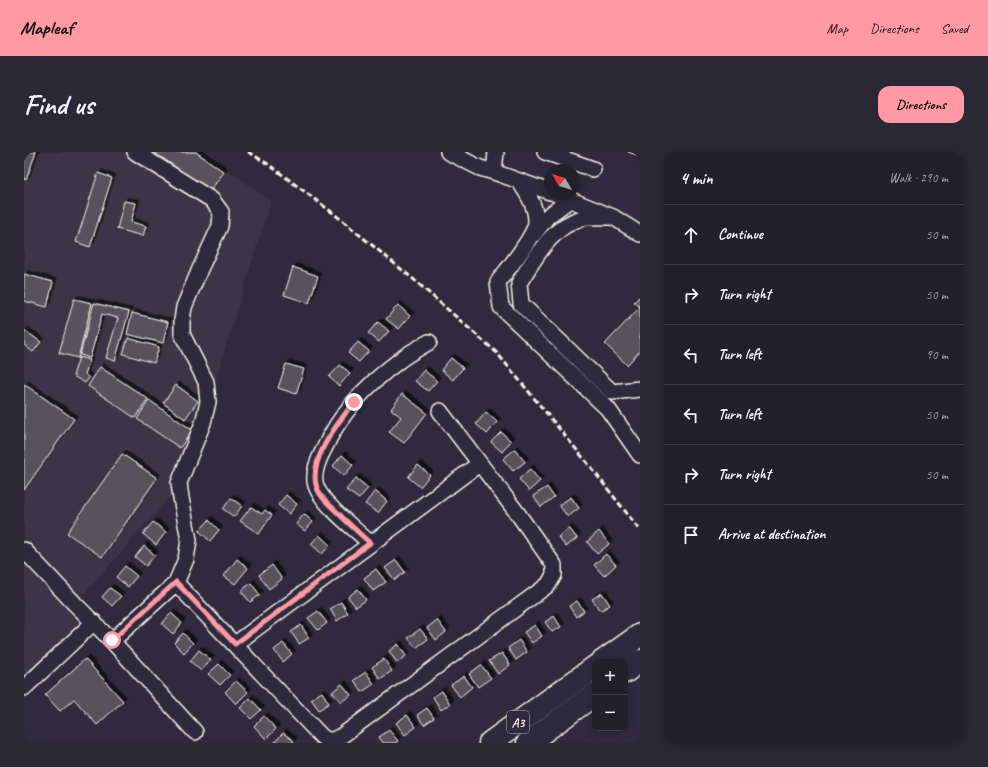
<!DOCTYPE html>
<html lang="en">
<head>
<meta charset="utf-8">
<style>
	body { margin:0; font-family:Caveat,sans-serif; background:#2b2836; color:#f1f3f6 }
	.controls { position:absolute; right:12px; bottom:12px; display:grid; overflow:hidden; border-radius:8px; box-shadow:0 2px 10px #0003 }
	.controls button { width:36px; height:36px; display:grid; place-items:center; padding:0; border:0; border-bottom:1px solid #403e4a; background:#23202e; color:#f1f3f6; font:20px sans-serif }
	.compass { position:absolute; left:520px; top:12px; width:36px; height:36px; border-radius:50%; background:#23202e; box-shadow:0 2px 10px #0003; rotate:308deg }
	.stop { position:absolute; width:12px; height:12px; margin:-9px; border:3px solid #ff9aa2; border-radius:50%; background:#fff }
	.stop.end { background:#ff9aa2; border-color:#fff; box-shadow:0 1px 4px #0008 }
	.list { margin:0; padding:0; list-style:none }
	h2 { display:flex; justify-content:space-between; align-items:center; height:52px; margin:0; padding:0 16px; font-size:17px }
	h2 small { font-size:13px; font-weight:400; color:#a3a3aa }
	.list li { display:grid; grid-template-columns:26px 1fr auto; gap:12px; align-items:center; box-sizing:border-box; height:60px; padding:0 16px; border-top:1px solid #403e4a }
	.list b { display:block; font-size:15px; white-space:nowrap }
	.list em { font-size:13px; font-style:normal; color:#a3a3aa }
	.icon { flex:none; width:22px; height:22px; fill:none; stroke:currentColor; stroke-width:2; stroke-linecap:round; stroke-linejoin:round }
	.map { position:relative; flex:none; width:616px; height:591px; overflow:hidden; border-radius:12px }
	header { display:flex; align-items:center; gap:24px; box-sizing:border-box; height:56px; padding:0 20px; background:#ff9aa2; color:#111 }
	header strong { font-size:19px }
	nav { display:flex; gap:22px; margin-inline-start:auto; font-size:14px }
	.intro { display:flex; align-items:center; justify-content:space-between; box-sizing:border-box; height:96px; padding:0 24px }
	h1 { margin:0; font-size:28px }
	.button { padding:10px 18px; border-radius:12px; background:#ff9aa2; color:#111; font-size:14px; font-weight:700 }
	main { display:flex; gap:24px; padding:0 24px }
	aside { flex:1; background:#23202e; border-radius:12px; box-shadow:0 2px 10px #0003 }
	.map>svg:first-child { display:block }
	.built { fill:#3b3647 }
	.building { fill:#56525f; stroke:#f4f1e8; filter:url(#shadow) }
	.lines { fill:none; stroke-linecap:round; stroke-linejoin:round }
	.minor-casing { stroke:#f4f1e8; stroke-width:18 }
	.highway-casing { stroke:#f4f1e8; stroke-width:25 }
	.minor { stroke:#2f2a3d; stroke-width:15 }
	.highway { stroke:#2f2a3d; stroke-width:22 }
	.rail { stroke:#f4f1e8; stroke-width:3; stroke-dasharray:6 3; stroke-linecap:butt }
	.route { stroke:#ff9aa2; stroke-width:5 }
	.labels { text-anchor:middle; stroke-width:3.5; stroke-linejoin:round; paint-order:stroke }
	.shield { fill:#2f2a3d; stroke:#b9b5b5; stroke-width:1 }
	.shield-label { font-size:13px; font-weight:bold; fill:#f4f1e8 }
</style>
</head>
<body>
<header>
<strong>Mapleaf</strong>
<nav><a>Map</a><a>Directions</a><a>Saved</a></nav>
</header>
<div class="intro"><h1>Find us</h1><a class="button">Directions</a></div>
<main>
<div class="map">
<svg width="616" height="591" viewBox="0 0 616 591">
	<defs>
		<filter id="shadow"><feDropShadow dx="3.5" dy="-3.5" stdDeviation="0" flood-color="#0009"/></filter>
	</defs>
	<rect width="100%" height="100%" fill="#2f2a3d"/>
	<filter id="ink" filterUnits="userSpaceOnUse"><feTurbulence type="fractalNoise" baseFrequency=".025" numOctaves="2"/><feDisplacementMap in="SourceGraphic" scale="8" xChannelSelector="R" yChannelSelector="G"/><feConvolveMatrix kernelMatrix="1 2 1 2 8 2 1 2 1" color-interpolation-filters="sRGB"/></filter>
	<g filter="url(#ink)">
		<polygon class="built" points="0,0 179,0 247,49 160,330 51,452 70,470 0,536"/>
		<g class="building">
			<polygon points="0,0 12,0 2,28 0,27"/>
			<polygon points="130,0 172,0 200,20 186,39"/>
			<polygon points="604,0 616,0 616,4"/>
			<polygon points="74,21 88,26 66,95 52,90"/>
			<polygon points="100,49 112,51 107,70 122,74 119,84 93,77"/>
			<polygon points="269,115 294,124 285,151 260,143"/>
			<polygon points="0,122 29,130 23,155 0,149"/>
			<polygon points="616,144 616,199 603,213 581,192 616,155 610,150"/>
			<polygon points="50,147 68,151 54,206 35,201"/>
			<polygon points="70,151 105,160 91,209 82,206 94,166 78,162 66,206 56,203"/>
			<polygon points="374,153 386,164 375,177 362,167"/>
			<polygon points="108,161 144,170 139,191 103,182"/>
			<polygon points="354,170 365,179 355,190 344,181"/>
			<polygon points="0,178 17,190 9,200 0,193"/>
			<polygon points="104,186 135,195 130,211 99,202"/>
			<polygon points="334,190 345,199 335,210 324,201"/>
			<polygon points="55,205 66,208 61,222 65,226 61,231 49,224"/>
			<polygon points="427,206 439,216 429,228 417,218"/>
			<polygon points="262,212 280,217 272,242 254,236"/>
			<polygon points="316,213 326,221 315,234 305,225"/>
			<polygon points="76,215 124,247 111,266 64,234"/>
			<polygon points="400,218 413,229 404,239 391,229"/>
			<polygon points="0,232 50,267 0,338"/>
			<polygon points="152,233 174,249 161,267 139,251"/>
			<polygon points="378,242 403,261 380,291 365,280 377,265 367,257"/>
			<polygon points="125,248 168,278 156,296 113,267"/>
			<polygon points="462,260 473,270 463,282 452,272"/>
			<polygon points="477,280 487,289 478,300 467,290"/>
			<polygon points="491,297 501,310 489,319 479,307"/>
			<polygon points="98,302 133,326 78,405 43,381"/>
			<polygon points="318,303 329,313 320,324 309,314"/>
			<polygon points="394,313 406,323 396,335 384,325"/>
			<polygon points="506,317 516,329 505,339 495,327"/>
			<polygon points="332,326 344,336 335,347 322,338"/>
			<polygon points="523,335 530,345 517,355 509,344"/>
			<polygon points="351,339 363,349 354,361 341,352"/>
			<polygon points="262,343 273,352 265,362 254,353"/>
			<polygon points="547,345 555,356 544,365 535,353"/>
			<polygon points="207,346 218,354 210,365 199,357"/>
			<polygon points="227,355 238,362 241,358 248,363 235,382 216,369"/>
			<polygon points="280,362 289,370 281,379 272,372"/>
			<polygon points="185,368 195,378 186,389 175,379"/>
			<polygon points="129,370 142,380 132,393 119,382"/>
			<polygon points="545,376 553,386 542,395 534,385"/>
			<polygon points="575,379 585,392 573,402 563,390"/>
			<polygon points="295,383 306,393 298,402 287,392"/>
			<polygon points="120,394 131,403 122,414 111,405"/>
			<polygon points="582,402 592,413 580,424 570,413"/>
			<polygon points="213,407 224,416 211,432 200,424"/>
			<polygon points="372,408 381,420 371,428 361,416"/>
			<polygon points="248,413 258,427 245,437 235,423"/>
			<polygon points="101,414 113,424 104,435 92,425"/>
			<polygon points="352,417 362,430 349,439 340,426"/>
			<polygon points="227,431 236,443 226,450 217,439"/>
			<polygon points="86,436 97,444 88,454 78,445"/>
			<polygon points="334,437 342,448 332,455 324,445"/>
			<polygon points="578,441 586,453 576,459 568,447"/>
			<polygon points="553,449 560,459 552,465 545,454"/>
			<polygon points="317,450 324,461 313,469 306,457"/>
			<polygon points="294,459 303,471 294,478 284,466"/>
			<polygon points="147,461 158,471 149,482 138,472"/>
			<polygon points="530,464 537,475 528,480 521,470"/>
			<polygon points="413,468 422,480 412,488 403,476"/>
			<polygon points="277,473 285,486 275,492 267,480"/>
			<polygon points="511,473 518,484 508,491 500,480"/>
			<polygon points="396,477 404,487 392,496 384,486"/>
			<polygon points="159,481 169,491 160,501 150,491"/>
			<polygon points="495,488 503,500 492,508 484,496"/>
			<polygon points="259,491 268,502 259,510 250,498"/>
			<polygon points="374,492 382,504 373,511 365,499"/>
			<polygon points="175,498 187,508 177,519 166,509"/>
			<polygon points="478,501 486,513 474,522 465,509"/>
			<polygon points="61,507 99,549 73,573 50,547 36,559 21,543"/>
			<polygon points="360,507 368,519 356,527 348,515"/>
			<polygon points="195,512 206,523 196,533 184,522"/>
			<polygon points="457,513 467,526 454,535 445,522"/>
			<polygon points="342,520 350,532 338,540 330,528"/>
			<polygon points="440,524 448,535 436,545 427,533"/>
			<polygon points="212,529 224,540 212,552 201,540"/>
			<polygon points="318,532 327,543 317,550 308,540"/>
			<polygon points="418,539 426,552 417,558 409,545"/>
			<polygon points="298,540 305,551 295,558 287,547"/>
			<polygon points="226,546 237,558 227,567 216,556"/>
			<polygon points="403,556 410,566 400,573 393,563"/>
			<polygon points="383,563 392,575 381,583 372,571"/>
			<polygon points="240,564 252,577 242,587 230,574"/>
			<polygon points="365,578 374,589 371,591 359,591 355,585"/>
			<polygon points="259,581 270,589 268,591 250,591"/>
		</g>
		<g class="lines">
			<defs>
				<g id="minor">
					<polyline points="424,0 456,16 470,20 526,40"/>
					<polyline points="521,0 569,17"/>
					<polyline points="470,20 472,0"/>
					<path d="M495 29C503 41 512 54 512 69 512 83 483 118 474 130L477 155 584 257 616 303"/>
					<polyline points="532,42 589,65 616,82"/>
					<path d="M589 65C579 65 567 64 558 66 528 74 511 106 495 131L497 152 588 240 616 237"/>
					<polyline points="510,82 524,64 547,47"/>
					<path d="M346 391C331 377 299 353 292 334 288 322 294 308 300 297 316 261 345 231 376 208 385 201 395 196 405 190"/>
					<polyline points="0,398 51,452 88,489 171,580"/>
					<polyline points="152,431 298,585 306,589 316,585 524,433 530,423 530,413 494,362 416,259"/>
					<polyline points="88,489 152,431 162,407 165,388 157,346 155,331 179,271 184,250 182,230 158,182 158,169 160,155 176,117 196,74 197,60 188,48 111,0"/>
					<polyline points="211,492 455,312"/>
					<polyline points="0,536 70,470"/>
				</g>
				<g id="highway">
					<polyline points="578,510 616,483"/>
					<polyline points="601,520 616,509"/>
					<polyline points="466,591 571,515"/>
					<polyline points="504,591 571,542"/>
				</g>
			</defs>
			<use href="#minor" class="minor-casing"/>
			<use href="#highway" class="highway-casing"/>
			<use href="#minor" class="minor"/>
			<use href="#highway" class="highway"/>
			<polyline class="rail" points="224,0 244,12 309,61 388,126 473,201 561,308 616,378"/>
		</g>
	</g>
	<g class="lines" filter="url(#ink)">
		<path class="route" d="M88 488 152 430 211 492 346 391C336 382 325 372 315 362 309 356 301 350 296 342 278 314 314 271 330 250"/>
	</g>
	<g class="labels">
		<rect class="shield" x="483" y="559" width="22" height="22" rx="3"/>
		<g class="shield-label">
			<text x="494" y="575">A3</text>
		</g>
	</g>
</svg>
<div class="controls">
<button>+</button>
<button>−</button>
</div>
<svg class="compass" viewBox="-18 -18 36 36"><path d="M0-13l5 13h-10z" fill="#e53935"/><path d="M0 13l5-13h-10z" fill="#a3a3aa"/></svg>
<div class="stop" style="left:88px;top:488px"></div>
<div class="stop end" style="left:330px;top:250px"></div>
</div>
<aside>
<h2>4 min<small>Walk · 290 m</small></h2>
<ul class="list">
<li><svg class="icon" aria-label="ahead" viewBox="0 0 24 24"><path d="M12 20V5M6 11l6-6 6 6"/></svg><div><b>Continue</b></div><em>50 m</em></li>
<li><svg class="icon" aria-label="right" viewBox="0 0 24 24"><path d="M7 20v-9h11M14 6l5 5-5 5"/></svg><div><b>Turn right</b></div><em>50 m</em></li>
<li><svg class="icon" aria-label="left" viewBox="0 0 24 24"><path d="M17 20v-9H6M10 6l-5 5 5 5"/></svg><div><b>Turn left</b></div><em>90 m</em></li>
<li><svg class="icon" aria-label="left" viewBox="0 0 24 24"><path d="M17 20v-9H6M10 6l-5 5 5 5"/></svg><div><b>Turn left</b></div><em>50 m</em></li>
<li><svg class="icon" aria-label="right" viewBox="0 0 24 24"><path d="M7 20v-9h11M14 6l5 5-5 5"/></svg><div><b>Turn right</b></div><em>50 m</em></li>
<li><svg class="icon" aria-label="arrive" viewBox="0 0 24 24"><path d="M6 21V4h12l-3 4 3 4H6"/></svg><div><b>Arrive at destination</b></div></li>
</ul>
</aside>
</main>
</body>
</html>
